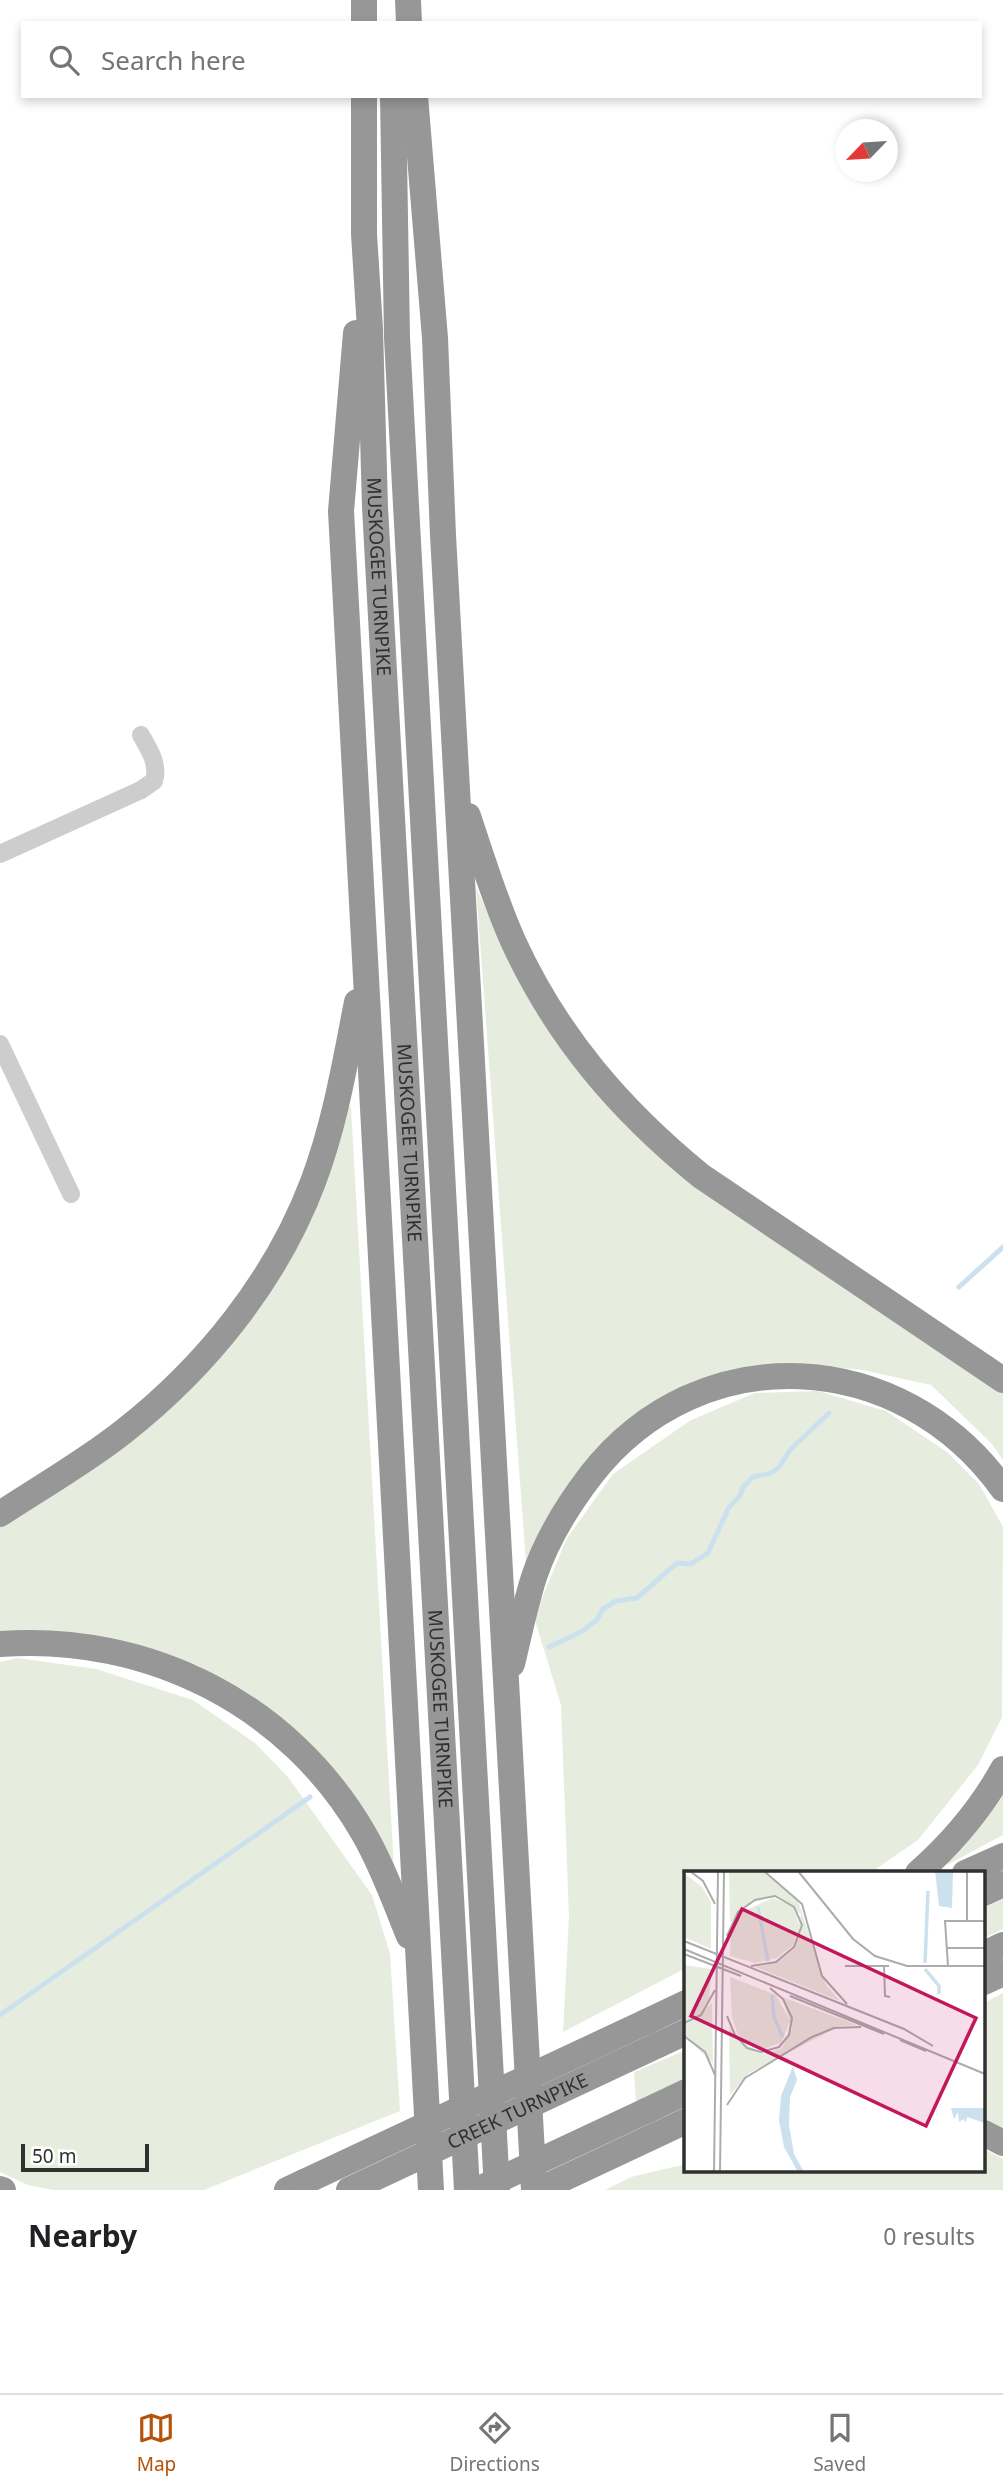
<!DOCTYPE html>
<html lang="en">
<head>
<meta charset="utf-8">
<style>
	body { margin:0; font-family:"Noto Sans",sans-serif; background:#f2f2f2; color:#202124 }
	.compass { position:absolute; left:835px; top:119px; width:63px; height:63px; border-radius:50%; background:#fff; box-shadow:0 4px 10px #0003; rotate:245deg }
	.scale { position:absolute; left:21px; bottom:18px; width:128px; box-sizing:border-box; padding-left:7px; border:4px solid #303030; border-top:0; font-size:19px; line-height:24px; white-space:nowrap; color:#303030; -webkit-text-stroke:5px #fff; paint-order:stroke }
	.list { margin:0; padding:0; list-style:none }
	h2 { display:flex; justify-content:space-between; align-items:center; height:91px; margin:0; padding:0 28px; font-size:30px }
	h2 small { font-size:23px; font-weight:400; color:#757577 }
	.icon { flex:none; width:38px; height:38px; fill:none; stroke:currentColor; stroke-width:2; stroke-linecap:round; stroke-linejoin:round }
	.map { position:relative; flex:none; width:1003px; height:2190px; overflow:hidden }
	.search { position:absolute; background:#fff; box-shadow:0 4px 10px #0003; left:21px; right:21px; top:21px; height:77px; display:flex; align-items:center; gap:18px; box-sizing:border-box; padding:0 24px; border-radius:0px; color:#757577; font-size:26px }
	.sheet { height:203px; background:#fff }
	nav { display:flex; justify-content:space-around; align-items:center; box-sizing:border-box; height:98px; border-top:2px solid #e0e0e0; background:#fff; font-size:19px; color:#757577 }
	nav a { display:grid; justify-items:center; gap:4px }
	nav .on { color:#b45309 }
	.map>svg:first-child { display:block }
	.green { fill:#e7edde }
	.lines { fill:none; stroke-linecap:round; stroke-linejoin:round }
	.stream { stroke:#cbe1ed; stroke-width:5 }
	.minor { stroke:#cdcdcd; stroke-width:18 }
	.highway { stroke:#979797; stroke-width:26 }
	.highway-bridge { stroke:#979797; stroke-width:26 }
	.labels { text-anchor:middle; stroke-width:7; stroke-linejoin:round; paint-order:stroke }
	.street-label { font-size:19px; fill:#303030; stroke:#fff }
	.inset-river { fill:none; stroke:#cbe1ed; stroke-width:3.5 }
	.inset-road { fill:none; stroke:#acacac; stroke-width:2 }
	.view { fill:#c2185b; fill-opacity:0.15; stroke:#c2185b; stroke-width:3.5 }
	.inset-edge { fill:none; stroke:#303030; stroke-width:3.5 }
</style>
</head>
<body>
<div class="map">
<svg width="1003" height="2190" viewBox="0 0 1003 2190">
	<rect width="100%" height="100%" fill="#fff"/>
	<g class="green">
		<polygon points="476,887 499,938 587,1080 1003,1389 1003,1460 992,1444 931,1385 862,1370 794,1363 743,1371 670,1397 526,1563"/>
		<polygon points="345,1107 351,1107 394,1870 277,1716 199,1666 106,1639 0,1635 0,1524 238,1328"/>
		<polygon points="818,1391 886,1411 947,1452 979,1484 1003,1527 1002,1717 978,1765 918,1840 870,1873 686,1873 686,1968 563,2032 569,1917 561,1705 534,1617 567,1538 613,1474 691,1420 755,1393"/>
		<polygon points="18,1658 96,1669 193,1700 255,1743 288,1777 372,1895 390,1954 400,2111 204,2190 53,2190 28,2185 0,2172 0,1662"/>
		<polygon points="1003,1790 1003,1835 947,1865 944,1860"/>
		<polygon points="1003,1899 1003,1929 984,1938 984,1908"/>
		<polygon points="1003,1993 1003,2133 984,2122 984,2003"/>
		<polygon points="686,2050 686,2079 636,2102 634,2072"/>
		<polygon points="984,2149 1003,2159 1003,2190 605,2190 631,2177 686,2164 686,2171 984,2171"/>
	</g>
	<g class="lines">
		<g class="stream">
			<polyline points="959,1287 1003,1247"/>
			<polyline points="549,1647 581,1632 597,1620 603,1609 616,1601 637,1598 677,1563 691,1564 708,1553 729,1507 740,1496 743,1487 753,1477 771,1473 779,1467 790,1450 829,1413"/>
			<polyline points="0,2015 310,1797"/>
		</g>
		<g class="minor">
			<path d="M0 854 141 790 154 781C159 764 149 749 141 735"/>
			<polyline points="0,1044 71,1194"/>
		</g>
		<g class="highway">
			<polyline points="364,0 364,23"/>
			<polyline points="408,0 409,23"/>
			<path id="s1" d="M364 96V234L370 329 375 507 467 2190"/>
			<polyline points="393,96 397,338 497,2190"/>
			<polyline points="415,96 435,338 443,535 534,2190"/>
			<polyline points="356,333 341,511 431,2190"/>
			<path d="M468 816C482 858 495 901 513 941 557 1037 620 1110 701 1176L1003 1380"/>
			<path d="M0 1514C41 1487 85 1462 123 1432 206 1367 276 1280 313 1182 335 1124 345 1063 357 1002"/>
			<path d="M0 1644C149 1633 290 1705 364 1834 383 1867 395 1902 409 1936"/>
			<path d="M512 1664C519 1635 525 1605 534 1577 546 1541 568 1505 591 1475 700 1335 902 1347 1003 1489"/>
			<path d="M918 1873C952 1843 981 1809 1003 1769"/>
			<polyline points="965,1873 1003,1856"/>
			<polyline points="984,1893 1003,1884"/>
			<polyline points="984,1954 1003,1945"/>
			<polyline points="984,1982 1003,1973"/>
			<polyline points="646,2022 686,2003"/>
			<polyline points="658,2045 686,2032"/>
			<polyline points="646,2111 686,2092"/>
			<polyline points="984,2133 1003,2143"/>
			<polyline points="0,2189 3,2190"/>
			<polyline points="287,2190 304,2182"/>
			<polyline points="539,2190 686,2121"/>
		</g>
		<g class="highway-bridge">
			<polyline points="304,2182 646,2022"/>
			<path id="s2" d="M349 2190 658 2045"/>
			<polyline points="477,2190 646,2111"/>
		</g>
	</g>
	<g class="labels">
		<g class="street-label">
			<text dy="7" stroke="none"><textPath href="#s1" startOffset="481">MUSKOGEE TURNPIKE</textPath></text>
			<text dy="7" stroke="none"><textPath href="#s1" startOffset="1048">MUSKOGEE TURNPIKE</textPath></text>
			<text dy="7" stroke="none"><textPath href="#s1" startOffset="1615">MUSKOGEE TURNPIKE</textPath></text>
			<text dy="7" stroke="none"><textPath href="#s2" startOffset="186">CREEK TURNPIKE</textPath></text>
		</g>
	</g>
	<g transform="translate(684 1871)">
		<rect width="301" height="301" fill="#fff"/>
		<path d="M45 0H78L113 27 142 114 156 130 72 96 94 91 111 77 117 43 93 25 68 29 46 52ZM0 2 18 16 27 31V78L0 66ZM89 27 108 35 116 55 109 74 93 87 71 92 46 85 47 60 57 41ZM0 94 27 98V106L25 127 16 143 0 151ZM46 106 92 124 106 150 97 172 76 179 54 164 48 147ZM98 126 173 154 156 155 65 202 46 224 45 156 52 168 80 183 97 178 108 158ZM28 132V133L29 192 0 165V154Z" fill="#e7edde"/>
		<path d="M251 0H269L268 37 255 35ZM109 195 113 209 106 226 105 254 110 283 120 301H114L100 276 95 249 97 225ZM267 237H301V252L283 246 282 252 280 248 275 251 274 241 270 248Z" fill="#cbe1ed"/>
		<path class="inset-river" d="M74 36 84 90M241 92 244 20M241 98 255 115V123M88 124 90 146 99 166"/>
		<path class="inset-road" d="M6 0 19 10 31 33M80 0 118 33 138 105 163 133M114 0 169 68 191 85 223 95H301M283 0V50M43 65 54 41 71 29 91 25 110 36 118 54 110 76 92 91 67 95M0 70 220 158 249 175M262 77H301M0 78 301 203M0 83 57 105M161 95H205M200 95 201 125 206 126M264 95 261 50H301M106 125 200 163M43 145 51 164 63 177 77 181 95 176 105 164 108 147 99 128 86 117M0 152 17 144 31 119M0 165 21 181 31 204M216 169 242 180M43 234 61 207 128 166 150 157 177 156M30 301 34 0M36 301 40 0"/>
		<path class="view" d="M58 38 292 147 242 255 7 145Z"/>
		<rect width="301" height="301" class="inset-edge"/>
	</g>
</svg>
<svg class="compass" viewBox="-18 -18 36 36"><path d="M0-13l5 13h-10z" fill="#e53935"/><path d="M0 13l5-13h-10z" fill="#757577"/></svg>
<div class="scale">50 m</div>
<div class="search"><svg class="icon" aria-label="search" viewBox="0 0 24 24"><circle cx="10" cy="10" r="6"/><path d="M15 15l6 6"/></svg>Search here</div>
</div>
<section class="sheet">
<h2>Nearby<small>0 results</small></h2>
<ul class="list">
</ul>
</section>
<nav>
<a class="on"><svg class="icon" aria-label="map" viewBox="0 0 24 24"><path d="M3 6l6-2 6 2 6-2v14l-6 2-6-2-6 2zM9 4v14M15 6v14"/></svg>Map</a>
<a><svg class="icon" aria-label="directions" viewBox="0 0 24 24"><path d="M12 3l9 9-9 9-9-9zM9 14v-3h6M13 9l2 2-2 2"/></svg>Directions</a>
<a><svg class="icon" aria-label="saved" viewBox="0 0 24 24"><path d="M7 4h10v16l-5-4-5 4z"/></svg>Saved</a>
</nav>
</body>
</html>
